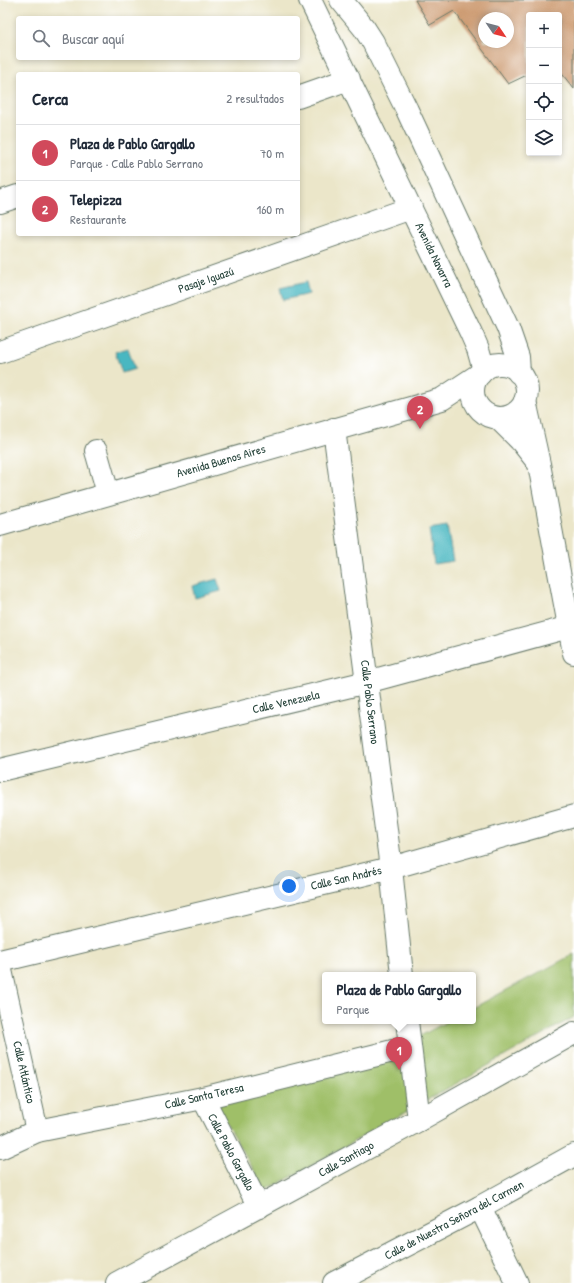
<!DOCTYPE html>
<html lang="es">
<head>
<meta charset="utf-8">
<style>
	body { margin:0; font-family:"Patrick Hand",sans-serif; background:#f6f6f7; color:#1f2937 }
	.controls { position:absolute; right:12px; top:12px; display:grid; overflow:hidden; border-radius:4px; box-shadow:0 2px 6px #0003 }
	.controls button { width:36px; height:36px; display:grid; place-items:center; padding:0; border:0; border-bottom:1px solid #e0e1e3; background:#fff; color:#1f2937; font:20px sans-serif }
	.compass { position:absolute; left:478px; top:12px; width:36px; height:36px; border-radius:50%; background:#fff; box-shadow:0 2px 6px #0003; rotate:125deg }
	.you { position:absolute; left:289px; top:886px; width:14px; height:14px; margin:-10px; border:3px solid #fff; border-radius:50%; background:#1a73e8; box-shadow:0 0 0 6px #1a73e833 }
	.badge { display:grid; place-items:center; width:26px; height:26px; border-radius:50%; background:#d1495b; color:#fff; font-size:13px; font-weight:700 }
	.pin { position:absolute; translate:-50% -33px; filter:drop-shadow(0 1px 2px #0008) }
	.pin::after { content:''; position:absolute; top:21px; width:14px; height:12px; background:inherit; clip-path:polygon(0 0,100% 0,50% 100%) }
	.popup { position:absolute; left:322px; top:972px; width:154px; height:52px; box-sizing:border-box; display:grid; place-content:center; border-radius:4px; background:#fff; filter:drop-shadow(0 1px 3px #0005); font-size:13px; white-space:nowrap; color:#747a83 }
	.popup b { font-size:15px; color:#1f2937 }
	.popup::after { content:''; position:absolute; left:50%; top:100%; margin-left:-8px; border:8px solid transparent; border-top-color:#fff }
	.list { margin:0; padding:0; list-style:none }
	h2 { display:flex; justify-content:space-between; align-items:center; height:52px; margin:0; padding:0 16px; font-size:17px }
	h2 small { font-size:13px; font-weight:400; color:#747a83 }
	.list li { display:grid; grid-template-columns:26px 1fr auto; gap:12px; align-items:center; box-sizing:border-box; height:56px; padding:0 16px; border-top:1px solid #e0e1e3 }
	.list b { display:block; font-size:15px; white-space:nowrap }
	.list p { margin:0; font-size:13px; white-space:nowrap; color:#747a83 }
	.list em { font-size:13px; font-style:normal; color:#747a83 }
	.icon { flex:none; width:22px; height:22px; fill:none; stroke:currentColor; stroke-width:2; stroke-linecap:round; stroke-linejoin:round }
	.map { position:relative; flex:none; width:574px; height:1283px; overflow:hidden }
	.search { position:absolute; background:#fff; box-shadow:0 2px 6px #0003; left:16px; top:16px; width:284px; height:44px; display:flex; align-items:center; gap:10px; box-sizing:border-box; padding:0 14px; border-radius:4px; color:#747a83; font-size:15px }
	.panel { position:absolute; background:#fff; box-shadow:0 2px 6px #0003; left:16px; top:72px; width:284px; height:164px; border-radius:4px }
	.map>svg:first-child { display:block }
	.green { fill:#9fbf67; stroke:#5f7e4e }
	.water { fill:#48b7c1; stroke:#347a7a }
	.building { fill:#cc9a70; fill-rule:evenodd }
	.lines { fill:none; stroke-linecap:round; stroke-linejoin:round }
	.minor-casing { stroke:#667868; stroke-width:24 }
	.minor { stroke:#fff; stroke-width:22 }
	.labels { text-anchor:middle; stroke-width:3; stroke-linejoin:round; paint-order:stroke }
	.street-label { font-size:12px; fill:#1f3d34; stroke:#fff }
</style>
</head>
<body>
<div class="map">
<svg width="574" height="1283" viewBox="0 0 574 1283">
	<rect width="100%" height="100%" fill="#fff"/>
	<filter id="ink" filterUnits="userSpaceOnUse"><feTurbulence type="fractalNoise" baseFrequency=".025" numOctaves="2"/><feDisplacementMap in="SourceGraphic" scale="8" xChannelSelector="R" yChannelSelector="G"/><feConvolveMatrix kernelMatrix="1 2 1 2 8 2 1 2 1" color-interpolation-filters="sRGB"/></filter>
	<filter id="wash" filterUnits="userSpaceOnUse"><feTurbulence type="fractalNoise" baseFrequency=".012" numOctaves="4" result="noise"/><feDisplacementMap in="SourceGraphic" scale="16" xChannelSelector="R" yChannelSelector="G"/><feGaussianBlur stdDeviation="0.9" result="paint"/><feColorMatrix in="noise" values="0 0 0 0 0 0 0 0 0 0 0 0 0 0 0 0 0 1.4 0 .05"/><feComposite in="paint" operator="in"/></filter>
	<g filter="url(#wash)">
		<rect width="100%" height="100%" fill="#ebe6c9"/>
		<polygon class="green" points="574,954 574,1017 266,1191 214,1103 420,1036 448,1021 473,1021 473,1008"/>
		<g class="water">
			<polygon points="306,282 309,294 283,300 280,288"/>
			<polygon points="128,348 135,369 122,373 115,352"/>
			<polygon points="447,526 453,561 434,564 429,529"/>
			<polygon points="217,579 221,591 195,598 192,586"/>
		</g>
		<g id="blocks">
			<path class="building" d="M415 0H574V89L559 70V15H529V74L508 84 454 11 430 25ZM484 18H508V42H484Z"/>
		</g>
	</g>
	<g filter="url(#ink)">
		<use href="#blocks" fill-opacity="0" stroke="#667868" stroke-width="1"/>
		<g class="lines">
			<defs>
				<g id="minor">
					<polyline points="310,0 471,333 478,349 484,370"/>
					<polyline points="341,0 364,28 373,42 407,110 508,328 518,357 519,373"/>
					<polyline points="298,97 349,79"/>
					<polyline points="0,202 18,196"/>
					<polyline points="0,352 411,208"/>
					<circle cx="500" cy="391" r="27"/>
					<polyline points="525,401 539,464 574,653"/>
					<polyline points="498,418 521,441 536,460"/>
					<polyline points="334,429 391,868 402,975"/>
					<polyline points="96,451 108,493"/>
					<polyline points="0,525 442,399 480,374"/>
					<polyline points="0,770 367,682 569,627"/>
					<polyline points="0,961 391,868 574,816"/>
					<polyline points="0,966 37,1131"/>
					<polyline points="407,1021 419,1120"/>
					<polyline points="203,1098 259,1207"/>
					<polyline points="0,1148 37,1131 203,1098 409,1047"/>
					<polyline points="480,1207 517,1283"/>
					<polyline points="117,1283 419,1120 574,1033"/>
					<polyline points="334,1283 480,1207 574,1155"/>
				</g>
			</defs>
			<use href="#minor" class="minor-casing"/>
			<use href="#minor" class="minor"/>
		</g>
	</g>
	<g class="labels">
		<g class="street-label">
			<text transform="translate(434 255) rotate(64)" y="4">Avenida Navarra</text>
			<text transform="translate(206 280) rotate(-19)" y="4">Pasaje Iguazú</text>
			<text transform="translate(221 461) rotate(-16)" y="4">Avenida Buenos Aires</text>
			<text transform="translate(286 702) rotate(-13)" y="4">Calle Venezuela</text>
			<text transform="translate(370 702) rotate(83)" y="4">Calle Pablo Serrano</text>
			<text transform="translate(346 878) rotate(-13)" y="4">Calle San Andrés</text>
			<text transform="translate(24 1072) rotate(77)" y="4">Calle Atlántico</text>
			<text transform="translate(204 1096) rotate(-13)" y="4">Calle Santa Teresa</text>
			<text transform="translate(231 1152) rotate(62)" y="4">Calle Pablo Gargallo</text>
			<text transform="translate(346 1159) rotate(-29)" y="4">Calle Santiago</text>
			<text transform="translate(454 1220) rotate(-28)" y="4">Calle de Nuestra Señora del Carmen</text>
		</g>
	</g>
</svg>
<div class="controls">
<button>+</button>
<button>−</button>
<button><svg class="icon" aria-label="locate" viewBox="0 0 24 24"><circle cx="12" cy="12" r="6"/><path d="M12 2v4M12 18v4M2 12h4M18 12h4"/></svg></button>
<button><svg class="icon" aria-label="layers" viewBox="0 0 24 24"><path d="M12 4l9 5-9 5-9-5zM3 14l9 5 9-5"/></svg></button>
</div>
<svg class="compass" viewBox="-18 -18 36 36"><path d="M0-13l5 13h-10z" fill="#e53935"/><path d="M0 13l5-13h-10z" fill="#747a83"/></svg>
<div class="you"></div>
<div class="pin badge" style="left:399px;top:1070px">1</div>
<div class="popup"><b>Plaza de Pablo Gargallo</b>Parque</div>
<div class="pin badge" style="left:420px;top:429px">2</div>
<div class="search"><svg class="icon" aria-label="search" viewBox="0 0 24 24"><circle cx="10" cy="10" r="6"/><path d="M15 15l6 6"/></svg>Buscar aquí</div>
<section class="panel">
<h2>Cerca<small>2 resultados</small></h2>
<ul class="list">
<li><span class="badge">1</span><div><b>Plaza de Pablo Gargallo</b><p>Parque · Calle Pablo Serrano</p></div><em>70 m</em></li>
<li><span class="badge">2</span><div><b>Telepizza</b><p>Restaurante</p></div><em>160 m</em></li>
</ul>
</section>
</div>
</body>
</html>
